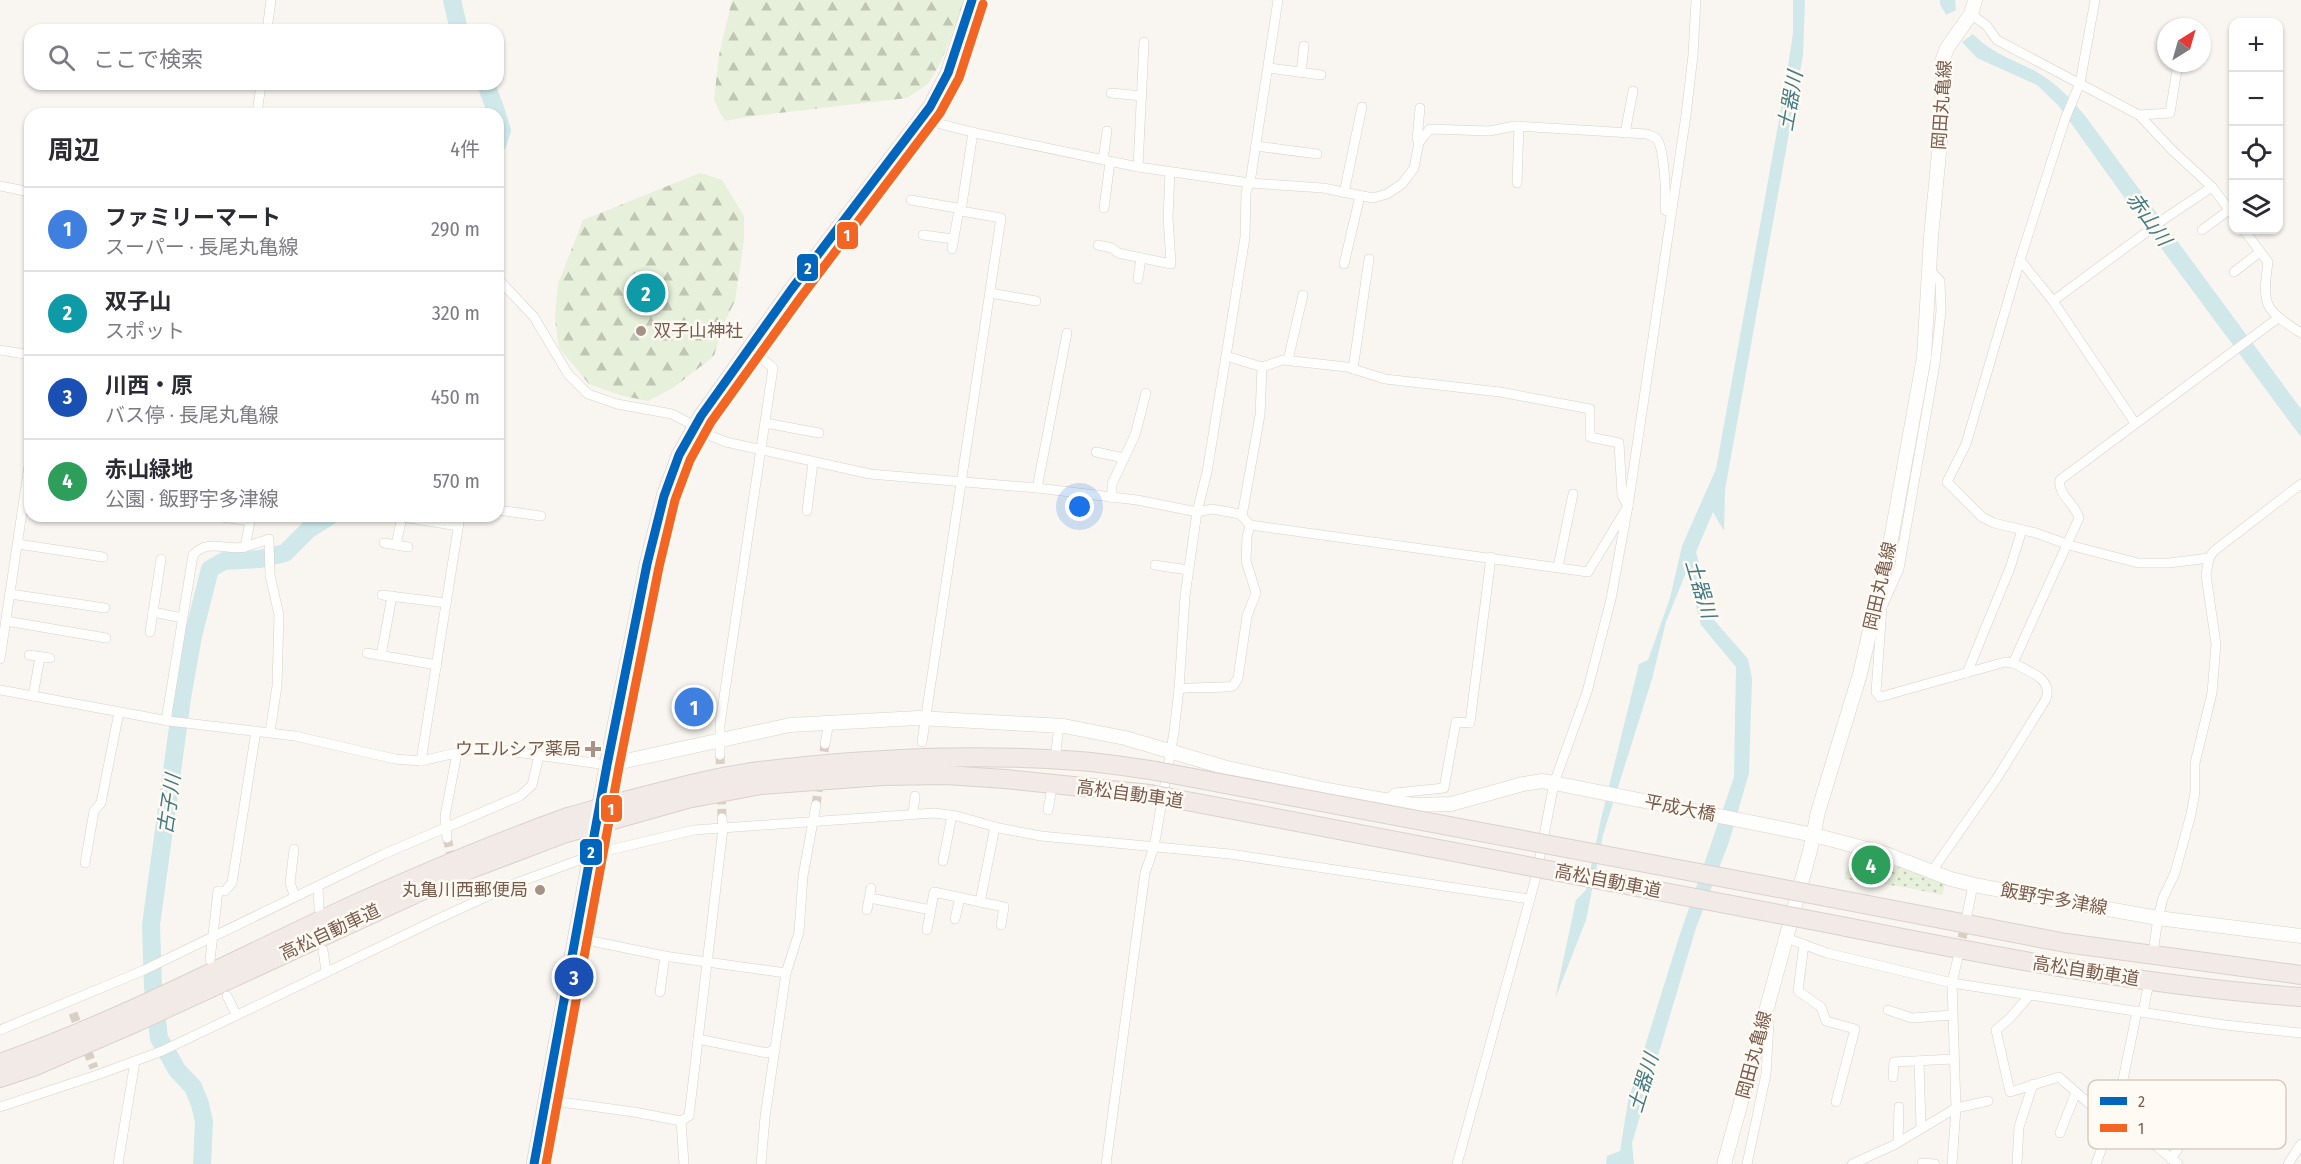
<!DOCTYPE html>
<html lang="ja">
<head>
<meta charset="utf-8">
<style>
	body { margin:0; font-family:"Fira Sans Condensed","Noto Sans JP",sans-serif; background:#f7f7f7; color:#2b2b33 }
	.controls { position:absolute; right:18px; top:18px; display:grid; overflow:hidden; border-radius:12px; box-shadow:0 2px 4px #0004 }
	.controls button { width:54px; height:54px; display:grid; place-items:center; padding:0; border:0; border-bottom:2px solid #e1e1e2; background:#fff; color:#2b2b33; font:30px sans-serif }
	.compass { position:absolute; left:2157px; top:18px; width:54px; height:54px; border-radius:50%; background:#fff; box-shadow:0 2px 4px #0004; rotate:37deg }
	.you { position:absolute; left:1080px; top:507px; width:21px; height:21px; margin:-15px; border:4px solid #fff; border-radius:50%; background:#1a73e8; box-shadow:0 0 0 9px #1a73e833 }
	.badge { display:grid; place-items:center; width:39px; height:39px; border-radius:50%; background:#ea580c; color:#fff; font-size:20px; font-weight:700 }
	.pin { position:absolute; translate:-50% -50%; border:3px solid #fff; box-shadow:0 2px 6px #0006 }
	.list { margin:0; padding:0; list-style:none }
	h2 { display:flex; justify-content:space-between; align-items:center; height:78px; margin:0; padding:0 24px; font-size:26px }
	h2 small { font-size:20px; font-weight:400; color:#7c7c81 }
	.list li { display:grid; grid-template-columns:39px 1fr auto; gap:18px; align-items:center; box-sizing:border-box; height:84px; padding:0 24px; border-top:2px solid #e1e1e2 }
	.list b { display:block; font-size:22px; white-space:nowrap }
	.list p { margin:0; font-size:20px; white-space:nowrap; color:#7c7c81 }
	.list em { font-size:20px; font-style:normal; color:#7c7c81 }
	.icon { flex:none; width:33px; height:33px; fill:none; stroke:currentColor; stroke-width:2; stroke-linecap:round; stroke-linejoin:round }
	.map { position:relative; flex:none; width:2301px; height:1164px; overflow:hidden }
	.search { position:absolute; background:#fff; box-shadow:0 2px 4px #0004; left:24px; top:24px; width:480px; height:66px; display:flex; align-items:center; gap:15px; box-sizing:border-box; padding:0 21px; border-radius:18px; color:#7c7c81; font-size:22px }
	.panel { position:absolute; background:#fff; box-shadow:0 2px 4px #0004; left:24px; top:108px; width:480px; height:414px; border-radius:18px }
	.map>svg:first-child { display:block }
	.forest { fill:url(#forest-firs) }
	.park { fill:url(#park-dots) }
	.water { fill:#d0e8ea }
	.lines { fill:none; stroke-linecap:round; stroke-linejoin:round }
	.river { stroke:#d0e8ea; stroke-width:18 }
	.street-tunnel { stroke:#d9cfc7; stroke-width:9; stroke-dasharray:9 4.5; stroke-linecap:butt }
	.street-casing { stroke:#d7d1cb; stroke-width:10 }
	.secondary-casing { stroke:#d9d2cb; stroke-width:15 }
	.primary-casing { stroke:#dad1cc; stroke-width:16 }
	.highway-casing { stroke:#dad1cc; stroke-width:20 }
	.street { stroke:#fefefd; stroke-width:9 }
	.secondary { stroke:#fefefd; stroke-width:14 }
	.primary { stroke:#f3eee8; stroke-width:15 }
	.highway { stroke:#f2eae7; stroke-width:18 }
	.highway-bridge-casing { stroke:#dad1cc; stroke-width:20; stroke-linecap:butt }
	.highway-bridge { stroke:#f2eae7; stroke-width:18 }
	.bus-1-casing { stroke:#fffaf3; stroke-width:14 }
	.bus-2-casing { stroke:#fffaf3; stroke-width:14 }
	.bus-1 { stroke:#0065bd; stroke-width:9 }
	.bus-2 { stroke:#f26522; stroke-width:9 }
	.poi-dot { fill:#a69286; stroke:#fffaf3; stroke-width:2 }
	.labels { text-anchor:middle; stroke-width:5; stroke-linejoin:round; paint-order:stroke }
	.street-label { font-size:18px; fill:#7a5c4d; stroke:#fffaf3 }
	.poi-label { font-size:18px; fill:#7a5c4d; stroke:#fffaf3; text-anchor:end }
	.water-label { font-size:20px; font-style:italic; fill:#437c86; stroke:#fffaf3 }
	.key { fill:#fffaf3; stroke:#d7cbc1; stroke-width:1.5 }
	.key-label { font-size:16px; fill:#7a5c4d }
	.line-badge { stroke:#fffaf3; stroke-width:2 }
	.badge-label { font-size:16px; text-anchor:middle; font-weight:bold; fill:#fff }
</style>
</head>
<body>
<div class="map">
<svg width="2301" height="1164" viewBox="0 0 2301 1164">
	<defs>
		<pattern id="forest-firs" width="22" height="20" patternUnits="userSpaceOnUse" patternTransform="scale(1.5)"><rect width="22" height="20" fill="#e7f0db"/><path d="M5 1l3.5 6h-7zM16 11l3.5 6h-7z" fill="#c0c6b4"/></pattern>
		<pattern id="park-dots" width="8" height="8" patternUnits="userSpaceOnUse" patternTransform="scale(1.5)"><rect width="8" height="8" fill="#e7f0db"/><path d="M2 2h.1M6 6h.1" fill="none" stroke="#c0c6b4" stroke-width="1.8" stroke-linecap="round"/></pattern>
	</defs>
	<rect width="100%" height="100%" fill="#f9f5f0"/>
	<g class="forest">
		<polygon points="732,0 965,0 941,62 928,84 907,98 753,116 725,121 714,100 719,55"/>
		<polygon points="700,173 722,180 744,216 744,240 735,301 722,327 714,356 673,388 648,401 623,396 589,384 559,348 555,319 558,284 583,220"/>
	</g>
	<polygon class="park" points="1853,852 1945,883 1942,895 1904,887 1844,879"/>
	<g class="water">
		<polygon points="1793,0 1805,0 1803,55 1725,490 1724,531 1713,512 1696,552 1714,620 1748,659 1752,679 1749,773 1729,842 1696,928 1632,1143 1634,1164 1606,1164 1607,1156 1620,1151 1628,1101 1679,937 1734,777 1736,667 1701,625 1687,570 1666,622 1652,679 1603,835 1586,920 1555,999 1576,900 1586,890 1601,819 1639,664 1648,660 1670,598 1682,546 1716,469 1783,98 1793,33"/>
		<polygon points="1940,0 1955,0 1956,10 1946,15 1940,4"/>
		<path d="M1973 34C1991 53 2012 59 2033 70 2055 81 2071 99 2086 117L2301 409V437L2144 225 2058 105 2037 85 1977 58 1962 42Z"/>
	</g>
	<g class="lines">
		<g class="river">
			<polyline points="452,0 459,30"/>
			<polyline points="486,84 497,114"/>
			<polyline points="498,118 502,130 498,143"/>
			<polyline points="202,1164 204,1122 200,1104 193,1087 177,1070 159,1038 153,987 151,925 182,698 193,636 210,569 224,561 260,559 285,553 309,529 330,516"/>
		</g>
		<g class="street-tunnel">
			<polyline points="720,755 722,818"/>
			<polyline points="816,805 825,744"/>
			<polyline points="447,838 462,901"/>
			<polyline points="1959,951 1966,921"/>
			<polyline points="73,1013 94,1068"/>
		</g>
		<defs>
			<g id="street">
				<polyline points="2095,0 2080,83 2065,119 2020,260 1966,444 1947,482 1982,517 1994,523 2036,533 2069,545 2138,563 2169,563 2209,558"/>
				<polyline points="1971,14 1987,26 1997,40 2139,115 2172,150 2212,187 2234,216"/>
				<polyline points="267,30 271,0"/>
				<polyline points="1269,68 1321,75"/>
				<polyline points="1301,73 1304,46"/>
				<polyline points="1111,93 1142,96"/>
				<polyline points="257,114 261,84"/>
				<polyline points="2139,115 2170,113 2178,63"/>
				<path d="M921 119 980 134 1138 167 1250 183 1323 188 1373 198 1387 194 1402 184 1414 168 1419 142 1430 129 1489 131 1515 126 1647 134C1649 135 1654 137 1656 138 1665 147 1666 196 1665 210L1670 212"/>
				<polyline points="1625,133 1633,91"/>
				<polyline points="1419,142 1417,139 1420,108"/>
				<polyline points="1256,146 1317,154"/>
				<polyline points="1103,160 1107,131"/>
				<polyline points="1138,167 1144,42"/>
				<polyline points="1517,183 1519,126"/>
				<polyline points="0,186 30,192"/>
				<polyline points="1344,193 1362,107"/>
				<polyline points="911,200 962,209"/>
				<polyline points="1104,208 1110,162"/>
				<polyline points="2202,230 2229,210"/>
				<path d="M2244 230 2268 262C2262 306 2264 309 2301 333"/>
				<polyline points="923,235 954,239"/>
				<polyline points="1098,245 1112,248 1118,253 1171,264 1168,218 1170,172"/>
				<polyline points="952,249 958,215 961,211"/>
				<polyline points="2020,260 2053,301 2135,423"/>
				<polyline points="1344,264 1360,196"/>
				<polyline points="2234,272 2260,252"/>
				<polyline points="498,279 534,317 568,374 588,394 617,404 672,414 695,426 701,432 726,442 870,474 1037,488 1137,500 1197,512 1212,509 1240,514 1250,525 1588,572 1628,506 1622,495 1619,443 1590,437 1590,409 1500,392 1385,379 1347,367 1283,360 1262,367 1226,356"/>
				<polyline points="1138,279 1141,258"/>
				<polyline points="990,293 1036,301"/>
				<polyline points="2053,301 2167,217 2212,187"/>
				<polyline points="0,350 30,355"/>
				<polyline points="1288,360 1303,295"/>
				<polyline points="1353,369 1369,259"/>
				<polyline points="765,423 819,433"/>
				<polyline points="1096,452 1124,458"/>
				<polyline points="1037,488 1067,333"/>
				<polyline points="1112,498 1112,484 1135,435 1146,393"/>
				<polyline points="498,510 541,516"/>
				<polyline points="807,511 813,462"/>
				<polyline points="215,516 250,521"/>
				<polyline points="251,516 245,547 269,539 270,575 279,615 277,686 270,732"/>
				<polyline points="397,516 458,526"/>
				<polyline points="1242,516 1260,415 1262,367"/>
				<polyline points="384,543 408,547"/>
				<polyline points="18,544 103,557"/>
				<polyline points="396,545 402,517"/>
				<polyline points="1155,565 1188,570"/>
				<polyline points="1558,567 1573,494"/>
				<polyline points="10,594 105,608"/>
				<polyline points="382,595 446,603"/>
				<polyline points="1878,605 1882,607 1876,692 1880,697 2005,662 2013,663"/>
				<polyline points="1882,607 1899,569 1935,364 1941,311 1940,281 1929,269"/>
				<polyline points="153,612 182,618"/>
				<polyline points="6,621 106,638"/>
				<polyline points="150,632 161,559"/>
				<polyline points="367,653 437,665"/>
				<polyline points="29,655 50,658"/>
				<polyline points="381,656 392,596"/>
				<polyline points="0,659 30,459"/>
				<polyline points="1967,673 2010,568 2022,530"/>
				<path d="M1179 689C1197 686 1215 689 1233 686L1238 678 1247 616 1256 593 1246 561 1247 537 1250 525"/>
				<polyline points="0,690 169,721 295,736 395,759 421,761 478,748 494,749 607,765"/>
				<polyline points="33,696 40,657"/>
				<path d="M166 721 193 555C208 538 226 551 245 547"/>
				<polyline points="922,742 1001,218 961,211 973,132"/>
				<polyline points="825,744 829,722"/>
				<polyline points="1056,751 1059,726"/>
				<polyline points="720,755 720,724 773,368 750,348"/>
				<polyline points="421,761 460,516"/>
				<polyline points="1387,800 1395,793 1444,788 1456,722 1470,723 1491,557"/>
				<polyline points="1048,810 1051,793"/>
				<polyline points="913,814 915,796"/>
				<polyline points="447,838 445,816 457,753"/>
				<polyline points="294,849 290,883 295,897"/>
				<polyline points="943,861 952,815"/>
				<polyline points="85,863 94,811 101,803 119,712"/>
				<path d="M1932 871 1997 778 2046 699C2053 678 2029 672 2013 663L2079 518C2076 505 2057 494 2060 480L2278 318"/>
				<polyline points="318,886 319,909"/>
				<polyline points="870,898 931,910"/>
				<polyline points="980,902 995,827"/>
				<polyline points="867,910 871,888"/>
				<polyline points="1967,915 1973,885"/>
				<polyline points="955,919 960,897"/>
				<polyline points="927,930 934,892 1004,907 1001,925"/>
				<polyline points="577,938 664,956 786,973 765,1117 761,1164"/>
				<polyline points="1786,938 1827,953 1952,983 2225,1025 2301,1033"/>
				<polyline points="1804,944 1798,991 1821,1007 1826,1021 1855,1029 1836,1102"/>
				<polyline points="2154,946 2158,918 2163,898 2175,873 2191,814 2195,792 2195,763 2212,693 2216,644 2206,575 2209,558 2214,551 2301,484"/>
				<polyline points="323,950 326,971"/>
				<polyline points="210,960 218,891 225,891 232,883 256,731"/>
				<polyline points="786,973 799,932 803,876 816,805"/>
				<polyline points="660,992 665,956"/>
				<polyline points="227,996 236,1014"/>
				<polyline points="2029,996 2010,1018 1996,1030 2010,1092 2059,1077 2112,1124 2135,1132 2150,1141 2178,1164"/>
				<polyline points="1888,1010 1912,1018 1952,1015"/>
				<polyline points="2143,1012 2148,987"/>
				<polyline points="0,1030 142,971 384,854 520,796 532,785 539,756"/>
				<polyline points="698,1039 767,1053 775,1049"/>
				<polyline points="1919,1061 1921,1127"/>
				<polyline points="1893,1077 1894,1062 1954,1059"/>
				<polyline points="2121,1089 2173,1117"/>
				<polyline points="546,1100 634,1112 681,1121 689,1116 723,828 722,818"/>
				<polyline points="0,1107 97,1075 162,1051 440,918 514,884 601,852 694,830 934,813 957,816 999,828 1041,836 1230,854 1529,899"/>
				<polyline points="681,1121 684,1164"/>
				<polyline points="2060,1133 2076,1092"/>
				<polyline points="1898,1142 1899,1107"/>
				<polyline points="2171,1159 2208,1103"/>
				<polyline points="1922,1163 1935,1164"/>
				<polyline points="118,1164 135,1061"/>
				<polyline points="1106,1164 1145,873 1154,847 1174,732 1179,689 1185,596 1197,512 1207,472 1226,356 1245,237 1246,192 1250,183 1278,0"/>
				<polyline points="1457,1164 1536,877 1554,783 1587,692 1611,599 1628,506 1686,115 1693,55 1696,0"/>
				<polyline points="1747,1164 1766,1074 1769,1023 1767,1014"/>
				<polyline points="1852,1164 1894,1145 1956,1108 1988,1101"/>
				<polyline points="1952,1164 1956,1108 1952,983 1958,957"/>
				<polyline points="2017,1164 2019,1127 2033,1084"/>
				<polyline points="2096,1164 2118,1104 2137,1011"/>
				<polyline points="2288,1164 2301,1144"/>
			</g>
			<g id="secondary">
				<polyline points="607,765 790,725 918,718 1064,726 1125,738 1227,768 1327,790 1413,805 1451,804 1523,784 1542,781 1554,783 1814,835 1886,854 1951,879 1979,886 2158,918 2301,936"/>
				<polyline points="1724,1164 1810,851 1818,812 1860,674 1892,534 1924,357 1931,237 1942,121 1943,59 1947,48 1971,14 1975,0"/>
			</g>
			<polyline id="primary" points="534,1164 607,765 647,564 664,496 679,455 701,416 791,290 930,107 948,73 972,0"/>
			<g id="highway">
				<path d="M617 803C664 791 712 777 760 771 865 758 973 753 1079 761 1105 763 1130 767 1156 771"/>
				<polyline points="616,819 687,799 761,785 882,776 946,775 1005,779 1150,794"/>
				<polyline points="1832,898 2066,943 2301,975"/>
				<path d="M1826 923C1983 954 2140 986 2301 997"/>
				<path d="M0 1063C122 1020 236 959 353 905 424 873 495 843 568 817"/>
				<polyline points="0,1078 33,1067 137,1022 463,872 566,833"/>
			</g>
		</defs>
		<use href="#street" class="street-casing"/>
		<use href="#secondary" class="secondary-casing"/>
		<use href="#primary" class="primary-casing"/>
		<use href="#highway" class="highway-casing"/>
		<use href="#street" class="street"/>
		<use href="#secondary" class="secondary"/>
		<use href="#primary" class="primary"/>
		<use href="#highway" class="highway"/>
		<defs>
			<g id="highway-bridge">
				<polyline points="1156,771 1832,898"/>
				<polyline points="1150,794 1826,923"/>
				<polyline points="568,817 617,803"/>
				<polyline points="566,833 616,819"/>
			</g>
		</defs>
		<use href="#highway-bridge" class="highway-bridge-casing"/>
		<use href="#highway-bridge" class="highway-bridge"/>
		<defs>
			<polyline id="bus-1" points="534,1164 607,765 647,564 664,496 679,455 701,416 791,290 930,107 948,73 972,0"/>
			<polyline id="bus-2" points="546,1164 619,767 659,567 675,500 690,460 711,422 801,297 940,113 959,78 983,4"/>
		</defs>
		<use href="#bus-1" class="bus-1-casing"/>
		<use href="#bus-2" class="bus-2-casing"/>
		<use href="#bus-1" class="bus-1"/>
		<use href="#bus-2" class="bus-2"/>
	</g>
	<g class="poi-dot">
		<circle cx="641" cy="331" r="6"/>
		<path d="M590 740h6v6h6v6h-6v6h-6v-6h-6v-6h6z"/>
		<circle cx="540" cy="890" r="6"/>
	</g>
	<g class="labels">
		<g class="street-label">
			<text transform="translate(1942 105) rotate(-86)" y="6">岡田丸亀線</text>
			<text transform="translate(1880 586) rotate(-77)" y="6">岡田丸亀線</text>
			<text transform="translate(1130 794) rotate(8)" y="6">高松自動車道</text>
			<text transform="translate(1680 808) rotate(11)" y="6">平成大橋</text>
			<text transform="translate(1608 881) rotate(11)" y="6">高松自動車道</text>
			<text transform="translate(2054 899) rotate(10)" y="6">飯野宇多津線</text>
			<text transform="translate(330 932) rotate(-25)" y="6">高松自動車道</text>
			<text transform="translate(2086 971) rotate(9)" y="6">高松自動車道</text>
			<text transform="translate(1754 1055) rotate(-75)" y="6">岡田丸亀線</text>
		</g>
		<g class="poi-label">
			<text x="653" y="337" text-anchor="start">双子山神社</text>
			<text x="581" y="755">ウエルシア薬局</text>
			<text x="528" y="896">丸亀川西郵便局</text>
		</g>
		<g class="water-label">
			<text transform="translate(1790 101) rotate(-80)" y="7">土器川</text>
			<text transform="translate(2149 219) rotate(54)" y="7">赤山川</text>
			<text transform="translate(1701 589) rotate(73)" y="7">土器川</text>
			<text transform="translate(169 804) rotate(-82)" y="7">古子川</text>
			<text transform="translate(1643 1083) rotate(-73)" y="7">土器川</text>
		</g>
	</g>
	<rect x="2088" y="1080" width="198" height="69" rx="9" class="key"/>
	<rect x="2100" y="1097" width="27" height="8" fill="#0065bd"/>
	<rect x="2100" y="1124" width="27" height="8" fill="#f26522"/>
	<g class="key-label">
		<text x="2138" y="1107">2</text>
		<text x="2138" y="1134">1</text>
	</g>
	<g class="line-badge">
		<rect x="836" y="221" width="23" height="29" rx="6" fill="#f26522"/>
		<rect x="796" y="253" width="23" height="29" rx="6" fill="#0065bd"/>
		<rect x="600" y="794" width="23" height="29" rx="6" fill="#f26522"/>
		<rect x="579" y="838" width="24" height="28" rx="6" fill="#0065bd"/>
	</g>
	<g class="badge-label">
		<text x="847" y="241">1</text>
		<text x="808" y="274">2</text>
		<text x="611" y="815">1</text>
		<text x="591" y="858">2</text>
	</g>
</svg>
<div class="controls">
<button>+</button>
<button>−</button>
<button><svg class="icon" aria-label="locate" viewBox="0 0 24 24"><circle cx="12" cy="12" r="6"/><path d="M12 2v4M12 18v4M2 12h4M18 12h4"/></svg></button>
<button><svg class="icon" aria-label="layers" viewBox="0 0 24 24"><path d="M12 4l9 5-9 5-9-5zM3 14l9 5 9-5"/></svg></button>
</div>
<svg class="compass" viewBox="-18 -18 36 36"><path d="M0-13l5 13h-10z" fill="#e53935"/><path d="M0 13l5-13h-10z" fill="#7c7c81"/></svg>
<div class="you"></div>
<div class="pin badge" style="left:694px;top:707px;background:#3f7fe0">1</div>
<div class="pin badge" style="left:646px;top:293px;background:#0f9aa8">2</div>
<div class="pin badge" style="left:574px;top:977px;background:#1a4fb4">3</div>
<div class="pin badge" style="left:1871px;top:865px;background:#2e9e5b">4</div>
<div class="search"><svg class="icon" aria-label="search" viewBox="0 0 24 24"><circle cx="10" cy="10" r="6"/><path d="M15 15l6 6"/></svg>ここで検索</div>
<section class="panel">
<h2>周辺<small>4件</small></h2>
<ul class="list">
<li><span class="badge" style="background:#3f7fe0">1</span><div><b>ファミリーマート</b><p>スーパー · 長尾丸亀線</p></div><em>290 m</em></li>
<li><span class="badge" style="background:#0f9aa8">2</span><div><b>双子山</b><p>スポット</p></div><em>320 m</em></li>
<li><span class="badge" style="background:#1a4fb4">3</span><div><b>川西・原</b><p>バス停 · 長尾丸亀線</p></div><em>450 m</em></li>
<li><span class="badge" style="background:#2e9e5b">4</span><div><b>赤山緑地</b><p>公園 · 飯野宇多津線</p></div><em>570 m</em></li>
</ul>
</section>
</div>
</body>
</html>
